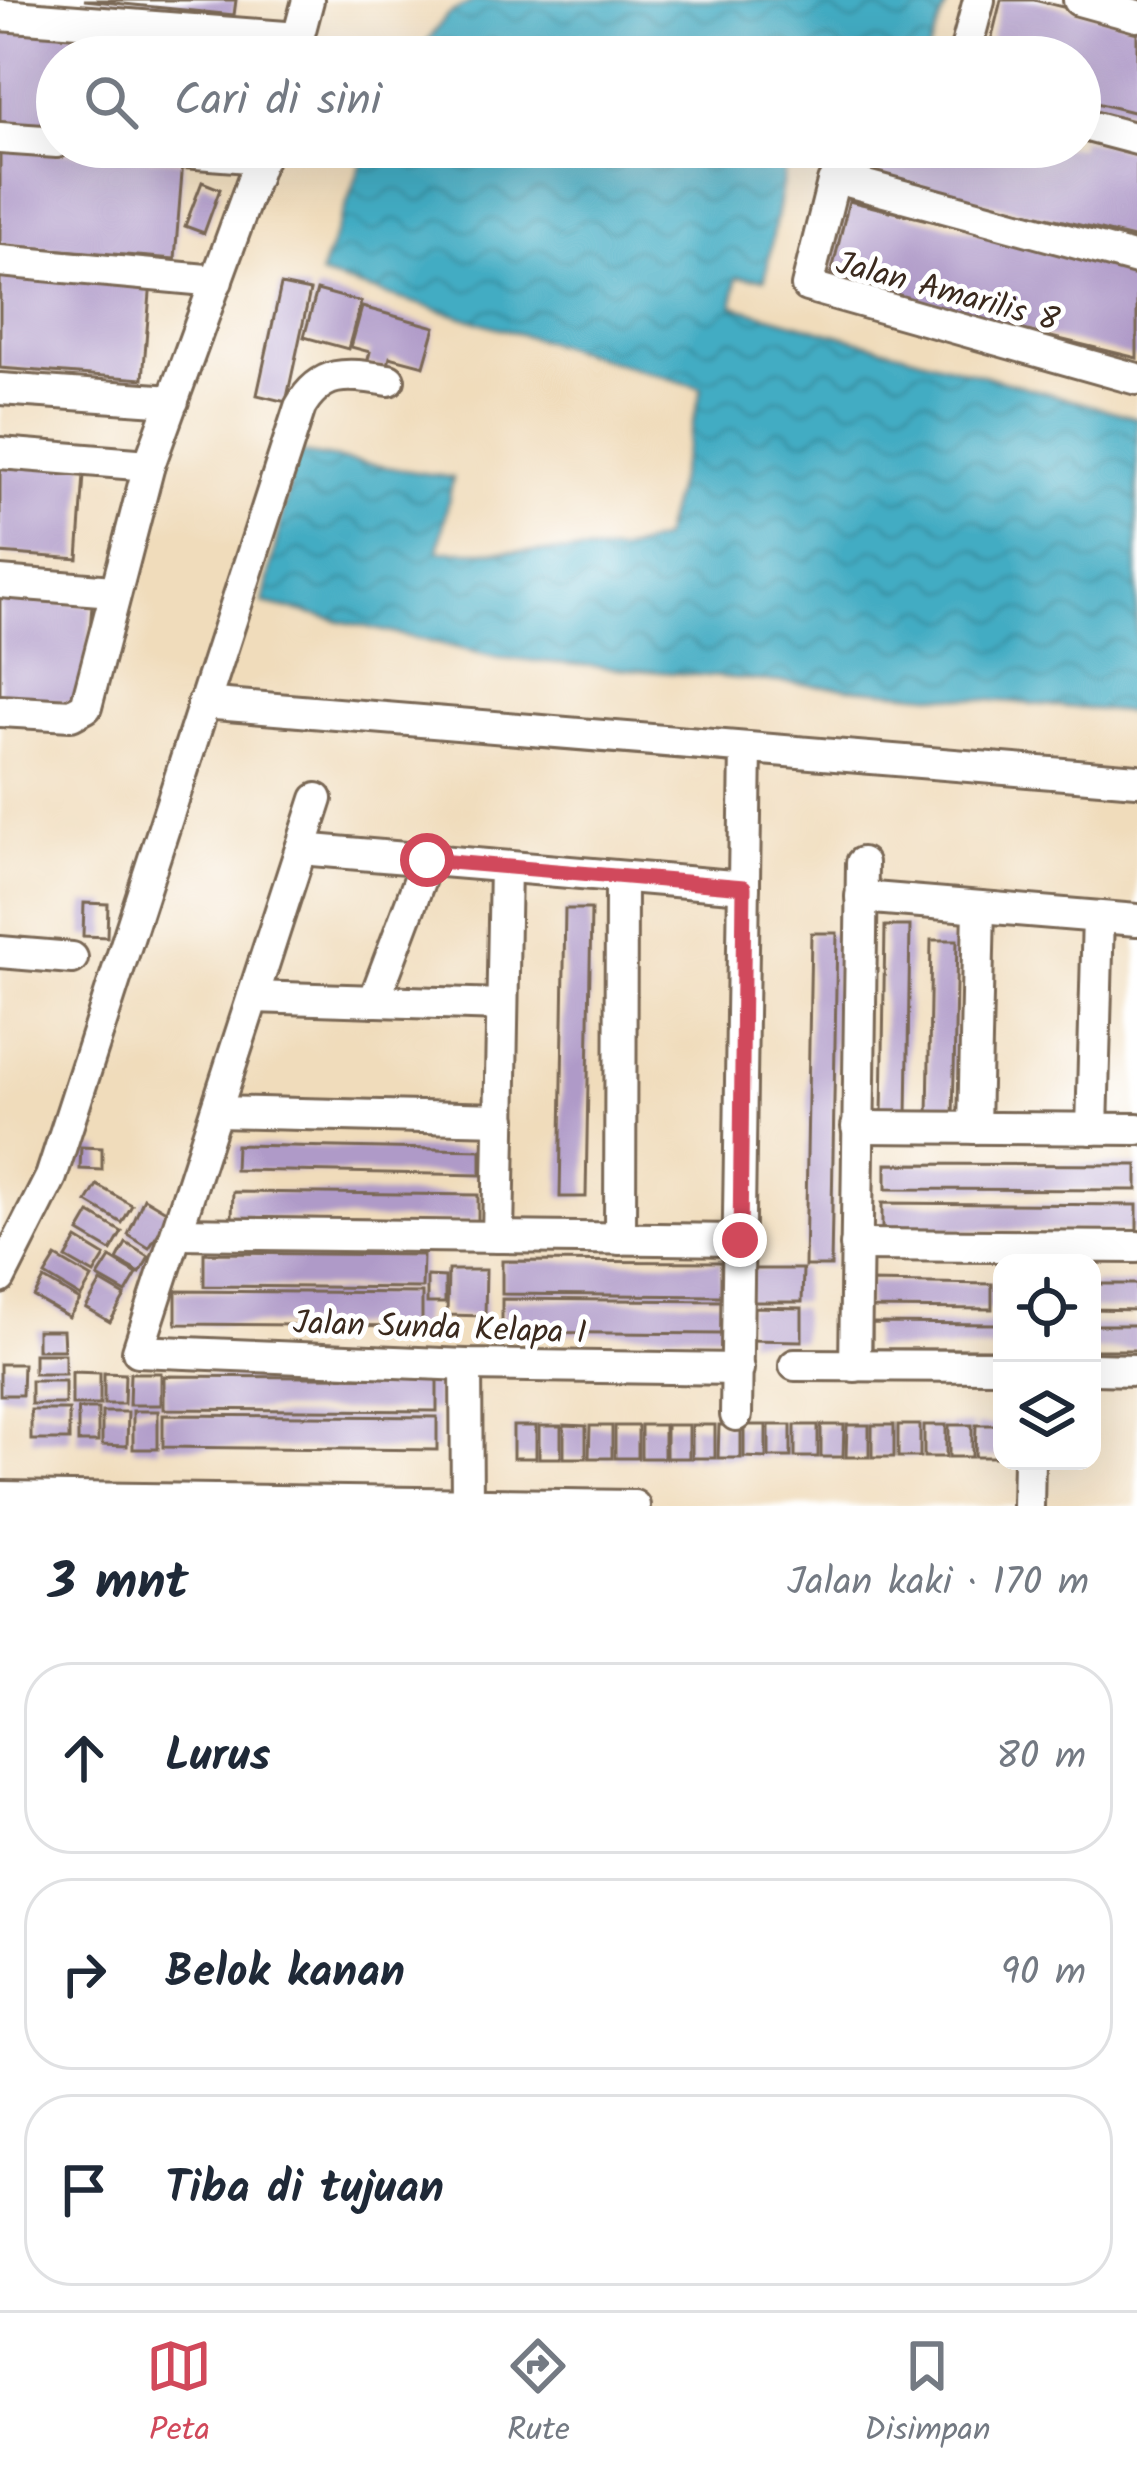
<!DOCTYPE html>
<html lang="id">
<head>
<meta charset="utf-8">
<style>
	body { margin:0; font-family:Kalam,sans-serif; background:#f2f2f3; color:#1f2937 }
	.controls { position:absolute; right:36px; bottom:36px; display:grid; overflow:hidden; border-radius:24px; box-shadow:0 12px 48px #0002 }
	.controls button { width:108px; height:108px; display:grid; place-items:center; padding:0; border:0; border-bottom:3px solid #e0e1e3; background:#fff; color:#1f2937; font:60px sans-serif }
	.stop { position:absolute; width:36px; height:36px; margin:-27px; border:9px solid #d1495b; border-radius:50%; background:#fff }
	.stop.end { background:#d1495b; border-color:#fff; box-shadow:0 3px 12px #0008 }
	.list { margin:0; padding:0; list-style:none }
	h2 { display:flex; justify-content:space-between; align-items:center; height:156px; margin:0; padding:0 48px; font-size:51px }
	h2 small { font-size:39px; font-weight:400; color:#747a83 }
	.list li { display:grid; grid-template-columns:78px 1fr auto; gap:36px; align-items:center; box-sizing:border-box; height:192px; margin:0 24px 24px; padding:0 24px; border:3px solid #e0e1e3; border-radius:48px }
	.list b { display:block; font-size:45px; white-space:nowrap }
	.list em { font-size:39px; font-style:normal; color:#747a83 }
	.icon { flex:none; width:66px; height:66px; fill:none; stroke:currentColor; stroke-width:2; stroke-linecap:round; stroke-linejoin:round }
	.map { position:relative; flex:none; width:1137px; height:1506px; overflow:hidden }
	.search { position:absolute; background:#fff; box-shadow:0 12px 48px #0002; left:36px; right:36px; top:36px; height:132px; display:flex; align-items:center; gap:30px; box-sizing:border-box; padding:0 42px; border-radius:66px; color:#747a83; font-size:45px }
	.sheet { height:804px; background:#fff }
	nav { display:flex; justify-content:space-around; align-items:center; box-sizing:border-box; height:168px; border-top:3px solid #e0e1e3; background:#fff; font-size:33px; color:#747a83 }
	nav a { display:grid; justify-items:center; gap:6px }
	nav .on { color:#d1495b }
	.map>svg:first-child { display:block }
	.water { fill:url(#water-waves); stroke:#3f6b70; stroke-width:3 }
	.building { fill:#af9ac8 }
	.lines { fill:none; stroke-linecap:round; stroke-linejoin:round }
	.minor-casing { stroke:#7a6855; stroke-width:36 }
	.minor { stroke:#fff; stroke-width:30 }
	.route { stroke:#d1495b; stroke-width:15 }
	.labels { text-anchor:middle; stroke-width:10; stroke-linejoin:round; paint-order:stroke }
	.street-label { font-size:33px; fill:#3b2a1e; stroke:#fff }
</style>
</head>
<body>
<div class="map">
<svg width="1137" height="1506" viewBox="0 0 1137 1506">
	<defs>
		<pattern id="water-waves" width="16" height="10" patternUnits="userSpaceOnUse" patternTransform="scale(3)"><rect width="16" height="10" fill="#43acc3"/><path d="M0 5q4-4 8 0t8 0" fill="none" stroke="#398c9e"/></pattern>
	</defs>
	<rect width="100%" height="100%" fill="#fff"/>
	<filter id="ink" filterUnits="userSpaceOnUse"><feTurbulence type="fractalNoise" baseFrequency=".00833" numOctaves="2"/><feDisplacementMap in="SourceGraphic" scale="24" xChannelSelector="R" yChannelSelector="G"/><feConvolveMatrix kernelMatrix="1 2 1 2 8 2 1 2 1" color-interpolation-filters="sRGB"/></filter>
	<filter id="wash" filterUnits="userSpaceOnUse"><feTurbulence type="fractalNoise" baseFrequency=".004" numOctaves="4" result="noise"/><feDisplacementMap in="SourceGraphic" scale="48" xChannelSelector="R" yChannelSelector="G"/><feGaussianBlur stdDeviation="2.7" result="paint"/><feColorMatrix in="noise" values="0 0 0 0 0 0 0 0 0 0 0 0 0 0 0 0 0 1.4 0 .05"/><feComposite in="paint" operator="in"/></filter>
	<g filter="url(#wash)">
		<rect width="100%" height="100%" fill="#f0dcbb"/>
		<g class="water">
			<polygon points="475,0 949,0 926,57 415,57 448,14"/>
			<polygon points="368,147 789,147 765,279 737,277 733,306 1137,418 1137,713 500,658 263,603 296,452 453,478 438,551 618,552 662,539 702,388 320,275"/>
		</g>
		<g id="blocks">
			<g class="building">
				<polygon points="84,0 236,0 234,15"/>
				<polygon points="1001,0 1034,0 1137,25 1137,113 1080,99 1080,57 987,57"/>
				<polygon points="0,25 267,47 266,57 57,57 57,129 0,124"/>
				<polygon points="1080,138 1137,152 1137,239 841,167 846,147 1080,147"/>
				<polygon points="0,147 183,161 175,259 0,245"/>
				<polygon points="202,182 220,189 204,233 185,226"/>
				<polygon points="849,201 1137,271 1137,358 829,283"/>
				<polygon points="0,269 151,281 143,379 0,368"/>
				<polygon points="281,285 310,291 286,402 257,395"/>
				<polygon points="317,290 361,302 348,349 304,337"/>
				<polygon points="362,307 435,327 424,366 390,357 387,369 367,363 370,352 351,347"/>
				<polygon points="0,454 85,461 78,559 0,553"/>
				<polygon points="0,598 92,605 84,704 0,697"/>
				<polygon points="84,903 108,904 107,937 83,936"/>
				<polygon points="565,909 591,909 586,1197 560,1197"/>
				<polygon points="885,926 910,926 907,1116 882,1115"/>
				<polygon points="811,933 837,933 831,1266 805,1266"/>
				<polygon points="931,940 957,940 953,1118 928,1117"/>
				<polygon points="236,1145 481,1150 481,1175 235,1170"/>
				<polygon points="81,1147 102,1148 102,1170 80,1169"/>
				<polygon points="886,1164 1137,1165 1137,1190 886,1189"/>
				<polygon points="97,1185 132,1205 122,1223 87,1202"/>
				<polygon points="233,1192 478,1195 478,1221 232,1217"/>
				<polygon points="144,1198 171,1214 149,1248 128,1235"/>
				<polygon points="882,1203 1137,1205 1137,1231 882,1229"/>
				<polygon points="90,1213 122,1232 111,1251 79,1232"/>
				<polygon points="77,1239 105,1256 94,1274 66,1258"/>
				<polygon points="126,1243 149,1257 140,1273 117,1260"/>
				<polygon points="204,1253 423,1255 422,1288 204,1286"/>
				<polygon points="56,1257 92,1278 81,1297 45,1275"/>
				<polygon points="110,1258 137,1274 126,1293 98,1277"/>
				<polygon points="502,1261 721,1262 721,1296 502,1294"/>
				<polygon points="749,1269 803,1269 802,1302 748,1302"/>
				<polygon points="448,1270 486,1270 485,1316 447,1315"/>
				<polygon points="427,1276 445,1277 445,1303 427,1303"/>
				<polygon points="44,1279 80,1300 69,1317 34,1297"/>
				<polygon points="101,1282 125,1296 110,1322 86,1308"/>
				<polygon points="868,1282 992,1284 992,1309 868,1308"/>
				<polygon points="1092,1284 1137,1284 1137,1310 1092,1309"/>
				<polygon points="176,1291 422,1293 422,1326 176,1324"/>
				<polygon points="502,1299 721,1301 721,1334 502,1332"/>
				<polygon points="748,1307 802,1308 802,1341 748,1340"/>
				<polygon points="872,1323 996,1324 996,1349 872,1349"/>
				<rect x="1092" y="1325" width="45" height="25"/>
				<polygon points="37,1330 63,1330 64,1350 37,1350"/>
				<rect x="34" y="1354" width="31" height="20"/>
				<polygon points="0,1364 23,1364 22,1395 0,1395"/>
				<polygon points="72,1372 100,1373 100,1405 72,1405"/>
				<polygon points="104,1373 125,1374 124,1404 104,1404"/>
				<polygon points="130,1373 161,1373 161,1405 129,1405"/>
				<polygon points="164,1376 437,1378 437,1411 164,1409"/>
				<rect x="31" y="1381" width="34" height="23"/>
				<rect x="78" y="1409" width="20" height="33"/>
				<rect x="31" y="1410" width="38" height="30"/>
				<rect x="133" y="1411" width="25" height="38"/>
				<polygon points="102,1412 128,1412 127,1446 102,1445"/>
				<polygon points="163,1415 437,1417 437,1450 163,1447"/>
				<polygon points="564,1425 586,1426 586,1458 564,1458"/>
				<rect x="641" y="1425" width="23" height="33"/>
				<rect x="666" y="1425" width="23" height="33"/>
				<rect x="692" y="1425" width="23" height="33"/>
				<polygon points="719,1425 741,1425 741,1458 718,1458"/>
				<polygon points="744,1425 766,1425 766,1458 744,1457"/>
				<rect x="769" y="1425" width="22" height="32"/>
				<rect x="795" y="1425" width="23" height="32"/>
				<polygon points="821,1425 844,1425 843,1457 821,1457"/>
				<polygon points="847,1425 869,1425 869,1457 846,1457"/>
				<rect x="872" y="1425" width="22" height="32"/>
				<rect x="898" y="1425" width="22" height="32"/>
				<rect x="924" y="1425" width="22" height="32"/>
				<rect x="949" y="1425" width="23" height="32"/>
				<polygon points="976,1425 998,1425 998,1457 975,1457"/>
				<rect x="513" y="1426" width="23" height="32"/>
				<rect x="539" y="1426" width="22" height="32"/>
				<polygon points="590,1426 612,1426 612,1458 589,1458"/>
				<rect x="615" y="1426" width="23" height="32"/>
			</g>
		</g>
	</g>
	<g filter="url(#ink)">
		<use href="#blocks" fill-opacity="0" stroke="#7a6855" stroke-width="3"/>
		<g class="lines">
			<defs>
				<g id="minor">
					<polyline points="1079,0 1137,16"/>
					<polyline points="0,15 299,38"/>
					<polyline points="293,57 308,0"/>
					<polyline points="964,57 979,0"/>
					<polyline points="1080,124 1137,139"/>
					<polyline points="0,138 57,142"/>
					<polyline points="118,147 262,158"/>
					<polyline points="1137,259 840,179 833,182 807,286 1137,379"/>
					<polyline points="0,261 217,281"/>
					<polyline points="0,389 173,401"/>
					<polyline points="0,453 149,465"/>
					<polyline points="0,582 113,591"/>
					<polyline points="203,703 1137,780"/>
					<polyline points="0,711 71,715 86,707 149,465 265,147"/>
					<polyline points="317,799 138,1351 466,1365 738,1369"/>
					<polyline points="301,849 744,887"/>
					<polyline points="861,897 1137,920"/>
					<polyline points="0,952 72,958"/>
					<polyline points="253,997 502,1005"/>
					<polyline points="374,1001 427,860"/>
					<polyline points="216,1112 501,1119"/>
					<polyline points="857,1127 1137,1129"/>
					<polyline points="974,1128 979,907"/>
					<polyline points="1092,1129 1098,917"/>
					<polyline points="177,1233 739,1240"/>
					<polyline points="498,1237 505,867"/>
					<polyline points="620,1239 621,877"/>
					<polyline points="856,1245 1137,1247"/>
					<path d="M0 1278 51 1177 300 407C322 368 349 374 389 380"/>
					<polyline points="466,1365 467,1503"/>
					<polyline points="795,1365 1002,1366"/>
					<polyline points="855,1366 862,863"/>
					<polyline points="1092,1369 1137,1370"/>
					<polyline points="736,1415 746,748"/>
					<polyline points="0,1497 634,1506"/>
					<polyline points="1028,1506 1029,1461"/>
				</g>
			</defs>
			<use href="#minor" class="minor-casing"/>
			<use href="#minor" class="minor"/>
		</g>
	</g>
	<g class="lines" filter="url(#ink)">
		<polyline class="route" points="427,860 744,887 740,1240"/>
	</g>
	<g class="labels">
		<g class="street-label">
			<text transform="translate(948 290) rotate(15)" y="12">Jalan Amarilis 8</text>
			<text transform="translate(440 1326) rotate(2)" y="12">Jalan Sunda Kelapa I</text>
		</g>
	</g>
</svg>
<div class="controls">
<button><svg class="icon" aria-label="locate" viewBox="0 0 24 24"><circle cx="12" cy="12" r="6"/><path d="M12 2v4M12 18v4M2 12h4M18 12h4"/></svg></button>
<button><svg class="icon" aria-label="layers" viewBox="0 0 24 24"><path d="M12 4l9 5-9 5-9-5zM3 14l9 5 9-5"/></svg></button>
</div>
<div class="stop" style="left:427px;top:860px"></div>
<div class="stop end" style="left:740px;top:1240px"></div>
<div class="search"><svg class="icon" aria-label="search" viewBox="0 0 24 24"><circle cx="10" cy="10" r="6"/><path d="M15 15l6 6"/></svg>Cari di sini</div>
</div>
<section class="sheet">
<h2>3 mnt<small>Jalan kaki · 170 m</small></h2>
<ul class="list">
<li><svg class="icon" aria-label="ahead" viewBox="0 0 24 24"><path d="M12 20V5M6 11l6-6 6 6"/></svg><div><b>Lurus</b></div><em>80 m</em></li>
<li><svg class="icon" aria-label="right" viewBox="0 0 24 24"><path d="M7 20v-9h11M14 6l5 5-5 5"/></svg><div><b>Belok kanan</b></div><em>90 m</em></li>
<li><svg class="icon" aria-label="arrive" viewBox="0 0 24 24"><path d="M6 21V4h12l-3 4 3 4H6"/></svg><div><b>Tiba di tujuan</b></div></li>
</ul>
</section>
<nav>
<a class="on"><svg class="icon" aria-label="map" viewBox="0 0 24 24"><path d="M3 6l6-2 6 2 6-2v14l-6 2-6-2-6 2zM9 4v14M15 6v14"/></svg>Peta</a>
<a><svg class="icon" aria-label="directions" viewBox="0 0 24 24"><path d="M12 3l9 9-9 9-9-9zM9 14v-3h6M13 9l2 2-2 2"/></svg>Rute</a>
<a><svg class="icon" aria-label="saved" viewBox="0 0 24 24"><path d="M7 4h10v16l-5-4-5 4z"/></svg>Disimpan</a>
</nav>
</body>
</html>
